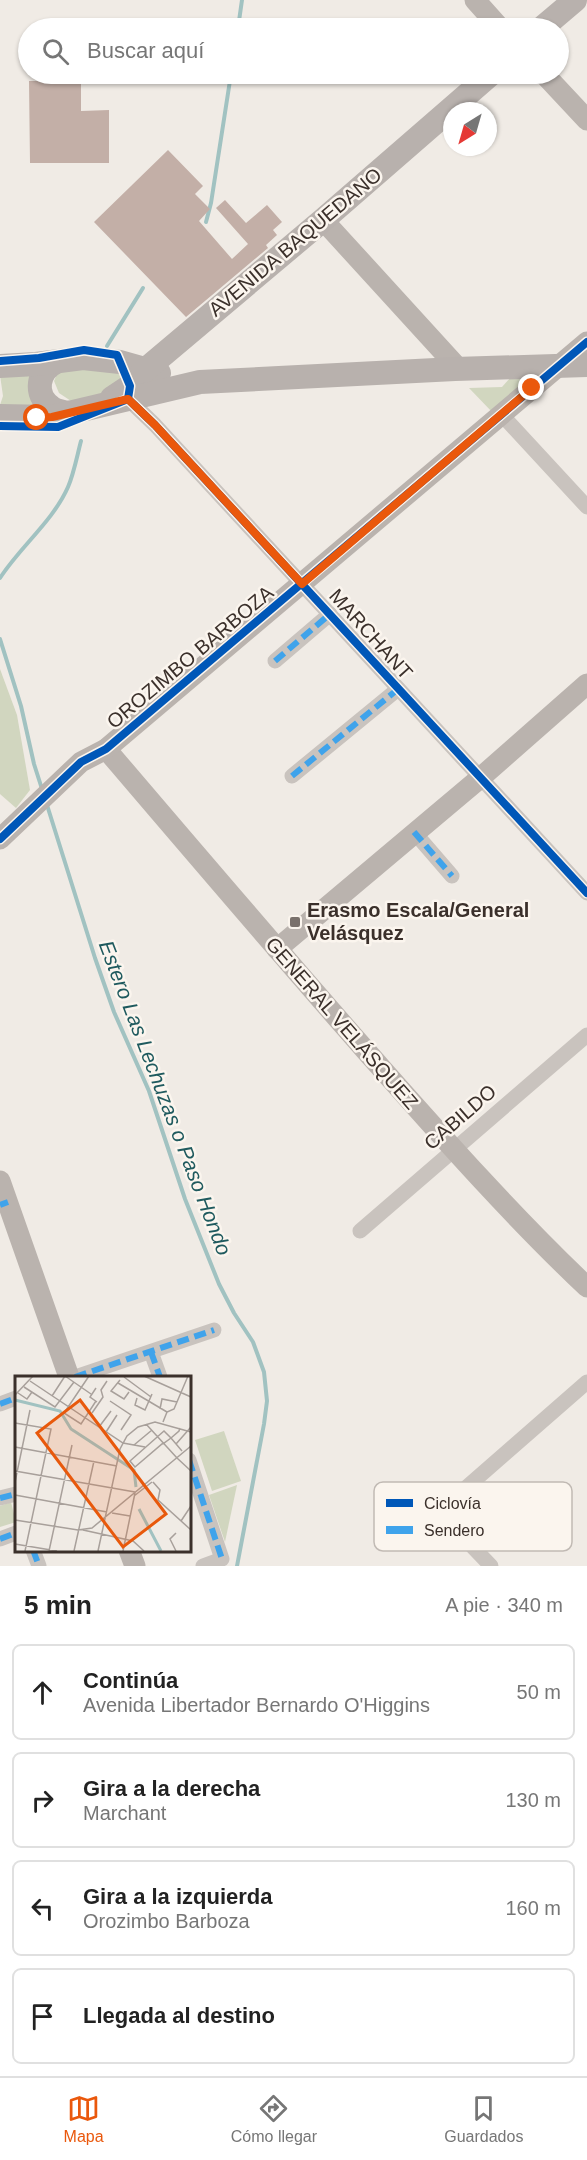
<!DOCTYPE html>
<html lang="es">
<head>
<meta charset="utf-8">
<style>
	body { margin:0; font-family:Helvetica,sans-serif; background:#f2f2f2; color:#222 }
	.compass { position:absolute; left:443px; top:102px; width:54px; height:54px; border-radius:50%; background:#fff; box-shadow:0 2px 4px #0004; rotate:217deg }
	.stop { position:absolute; width:18px; height:18px; margin:-14px; border:4px solid #ea580c; border-radius:50%; background:#fff }
	.stop.end { background:#ea580c; border-color:#fff; box-shadow:0 2px 6px #0008 }
	.list { margin:0; padding:0; list-style:none }
	h2 { display:flex; justify-content:space-between; align-items:center; height:78px; margin:0; padding:0 24px; font-size:26px }
	h2 small { font-size:20px; font-weight:400; color:#767676 }
	.list li { display:grid; grid-template-columns:39px 1fr auto; gap:18px; align-items:center; box-sizing:border-box; height:96px; margin:0 12px 12px; padding:0 12px; border:2px solid #e0e0e0; border-radius:9px }
	.list b { display:block; font-size:22px; white-space:nowrap }
	.list p { margin:0; font-size:20px; white-space:nowrap; color:#767676 }
	.list em { font-size:20px; font-style:normal; color:#767676 }
	.icon { flex:none; width:33px; height:33px; fill:none; stroke:currentColor; stroke-width:2; stroke-linecap:round; stroke-linejoin:round }
	.map { position:relative; flex:none; width:587px; height:1566px; overflow:hidden }
	.search { position:absolute; background:#fff; box-shadow:0 2px 4px #0004; left:18px; right:18px; top:18px; height:66px; display:flex; align-items:center; gap:15px; box-sizing:border-box; padding:0 21px; border-radius:33px; color:#767676; font-size:22px }
	.sheet { height:510px; background:#fff }
	nav { display:flex; justify-content:space-around; align-items:center; box-sizing:border-box; height:84px; border-top:2px solid #e0e0e0; background:#fff; font-size:16px; color:#767676 }
	nav a { display:grid; justify-items:center; gap:3px }
	nav .on { color:#ea580c }
	.map>svg:first-child { display:block }
	.green { fill:#d1d6bf }
	.lines { fill:none; stroke-linecap:round; stroke-linejoin:round }
	.stream { stroke:#a1c2c1; stroke-width:4 }
	.building { fill:#c3afa7 }
	.street { stroke:#c9c3be; stroke-width:15 }
	.secondary { stroke:#bab3ae; stroke-width:21 }
	.primary { stroke:#b8b1ad; stroke-width:24 }
	.quiet { stroke:#3fa3eb; stroke-width:6; stroke-dasharray:12 6; stroke-linecap:butt }
	.cycleway-casing { stroke:#fbf5ee; stroke-width:11 }
	.cycleway { stroke:#0057b8; stroke-width:8 }
	.route { stroke:#ea580c; stroke-width:8 }
	.poi-dot { fill:#7a716c; stroke:#fbf5ee; stroke-width:2 }
	.labels { text-anchor:middle; stroke-width:5; stroke-linejoin:round; paint-order:stroke }
	.street-label { font-size:20px; fill:#3b302b; stroke:#fbf5ee }
	.poi-label { font-size:20px; font-weight:bold; fill:#3b302b; stroke:#fbf5ee; text-anchor:start }
	.water-label { font-size:21px; font-style:italic; fill:#1f5a5e; stroke:#fbf5ee }
	.inset-river { fill:none; stroke:#a1c2c1; stroke-width:3 }
	.inset-road { fill:none; stroke:#a8a09b; stroke-width:1.5 }
	.view { fill:#e8590c; fill-opacity:0.15; stroke:#e8590c; stroke-width:3 }
	.inset-edge { fill:none; stroke:#3b302b; stroke-width:3 }
	.key { fill:#fbf5ee; stroke:#c1bab4; stroke-width:1.5 }
	.key-label { font-size:16px; fill:#3b302b }
</style>
</head>
<body>
<div class="map">
<svg width="587" height="1566" viewBox="0 0 587 1566">
	<rect width="100%" height="100%" fill="#f0ebe5"/>
	<g class="green">
		<polygon points="66,369 131,370 103,394 71,401 59,393 54,381 57,374"/>
		<polygon points="35,373 43,405 0,405 3,396 0,375"/>
		<polygon points="534,377 493,413 469,388 502,387 510,378"/>
		<polygon points="0,669 17,715 30,790 16,808 0,794"/>
		<polygon points="224,1431 241,1481 212,1491 195,1440"/>
		<polygon points="237,1485 225,1542 209,1495"/>
		<polygon points="11,1502 16,1522 0,1527 0,1506"/>
	</g>
	<g class="lines">
		<g class="stream">
			<polyline points="238,28 242,0"/>
			<polyline points="206,222 211,203 231,74"/>
			<polyline points="107,346 143,288"/>
			<path d="M0 578C20 547 53 521 68 487 74 473 77 456 81 441"/>
			<polyline points="0,639 21,706 34,764 42,789"/>
			<polyline points="47,805 95,958 114,1012 149,1091 185,1199 219,1284 234,1313 253,1342 264,1372 267,1401 264,1424 237,1566"/>
		</g>
	</g>
	<g class="building">
		<polygon points="29,81 81,81 81,111 109,110 109,163 30,163"/>
		<polygon points="168,150 203,186 195,194 210,209 199,221 232,259 248,244 216,208 225,200 246,223 267,205 282,222 273,230 277,235 266,245 268,248 186,317 94,222"/>
	</g>
	<g class="lines">
		<g class="street">
			<polyline points="128,399 155,425 587,893"/>
			<polyline points="502,415 587,507"/>
			<polyline points="275,661 330,614"/>
			<polyline points="292,776 398,689"/>
			<polyline points="414,832 452,876"/>
			<polyline points="360,1231 587,1035"/>
			<polyline points="151,1352 160,1377"/>
			<polyline points="75,1377 214,1330"/>
			<polyline points="0,1404 16,1398"/>
			<polyline points="189,1460 222,1559 203,1566"/>
			<polyline points="0,1498 16,1494"/>
			<polyline points="0,1539 16,1533"/>
			<polyline points="33,1550 39,1566"/>
			<polyline points="491,1566 445,1518 444,1507 587,1382"/>
		</g>
		<g class="secondary">
			<polyline points="475,0 500,28"/>
			<polyline points="544,74 587,120"/>
			<polyline points="323,220 459,369"/>
			<path d="M106 749C193 851 279 952 367 1052 438 1132 509 1213 587 1287"/>
			<polyline points="0,839 81,762 106,749 587,342"/>
			<polyline points="277,949 479,779 587,684"/>
			<polyline points="0,1181 69,1377"/>
			<polyline points="129,1550 135,1566"/>
		</g>
		<g class="primary">
			<polyline points="542,28 575,0"/>
			<path d="M56 362C38 371 33 394 51 407 56 411 63 412 70 413"/>
			<polyline points="0,366 36,364 83,358 120,362 159,373"/>
			<polyline points="112,398 130,386 145,370 323,220 491,74"/>
			<polyline points="0,416 52,417 200,382 455,369 587,365"/>
		</g>
		<g class="quiet">
			<polyline points="275,661 330,614"/>
			<polyline points="292,776 398,689"/>
			<polyline points="414,832 452,876"/>
			<polyline points="0,1205 8,1202"/>
			<polyline points="151,1352 160,1377"/>
			<polyline points="75,1377 214,1330"/>
			<polyline points="0,1404 16,1398"/>
			<polyline points="189,1460 222,1559"/>
			<polyline points="0,1498 16,1494"/>
			<polyline points="0,1539 16,1533"/>
			<polyline points="33,1550 39,1566"/>
		</g>
		<defs>
			<g id="cycleway">
				<polyline points="0,361 39,358 84,350 117,355 130,386 128,399"/>
				<polyline points="128,399 155,425 587,893"/>
				<polyline points="0,426 58,427 128,399"/>
				<polyline points="0,839 81,762 106,749 587,342"/>
			</g>
		</defs>
		<use href="#cycleway" class="cycleway-casing"/>
		<use href="#cycleway" class="cycleway"/>
	</g>
	<g class="lines">
		<polyline class="route" points="37,418 52,417 128,399 155,425 302,584 532,388"/>
	</g>
	<rect class="poi-dot" x="289" y="916" width="12" height="12" rx="3"/>
	<g class="labels">
		<g class="street-label">
			<text transform="translate(295 242) rotate(-40)" y="7">AVENIDA BAQUEDANO</text>
			<text transform="translate(371 634) rotate(48)" y="7">MARCHANT</text>
			<text transform="translate(190 657) rotate(-40)" y="7">OROZIMBO BARBOZA</text>
			<text transform="translate(342 1023) rotate(49)" y="7">GENERAL VELÁSQUEZ</text>
			<text transform="translate(460 1117) rotate(-41)" y="7">CABILDO</text>
		</g>
		<g class="poi-label">
			<text x="307" y="917">Erasmo Escala/General<tspan x="307" dy="23">Velásquez</tspan></text>
		</g>
		<g class="water-label">
			<text transform="translate(165 1098) rotate(69)" y="7">Estero Las Lechuzas o Paso Hondo</text>
		</g>
	</g>
	<g transform="translate(15 1376)">
		<rect width="176" height="176" fill="#f0ebe5"/>
		<path class="inset-river" d="M0 24 45 35 56 53 119 94 121 111M124 133 146 175"/>
		<path class="inset-road" d="M50 0 76 18M74 0 49 37 66 48 81 25M129 0 176 21M109 1 136 21M105 4 96 15 109 23 114 16M15 5 108 67 130 71M103 7 152 36M9 11 40 31 59 6M81 12 75 21 82 26M3 17 12 23 17 16M0 19 18 0M37 20 50 0M122 22 120 29 130 34 137 18M95 25 116 39 106 54M145 33 147 23 162 26M77 37 88 21 86 14 92 5M148 46 152 36 159 33 173 0M0 47 36 53 10 175M131 48 162 82M84 51 96 35M165 52 164 55 156 62 149 67 147 68 120 91 115 85 149 55 156 62 167 75M91 56 102 39M161 68 176 51M119 69 137 54M0 71 102 90M162 82 176 95M0 95 120 116M0 106 15 34M138 106 145 114 143 124 176 154M0 119 92 136M119 120 137 106M97 137 115 140M0 144 63 154 77 152 176 70M166 145 176 130M68 154 118 165 129 175M161 157 155 163 161 175M0 168 42 175M34 175 57 69M59 175 79 85M83 175 105 73 112 60 123 51 140 46 176 56M108 175 120 117"/>
		<path class="view" d="M65 24 151 138 108 171 22 57Z"/>
		<rect width="176" height="176" class="inset-edge"/>
	</g>
	<rect x="374" y="1482" width="198" height="69" rx="9" class="key"/>
	<rect x="386" y="1499" width="27" height="8" fill="#0057b8"/>
	<rect x="386" y="1526" width="27" height="8" fill="#3fa3eb"/>
	<g class="key-label">
		<text x="424" y="1509">Ciclovía</text>
		<text x="424" y="1536">Sendero</text>
	</g>
</svg>
<svg class="compass" viewBox="-18 -18 36 36"><path d="M0-13l5 13h-10z" fill="#e53935"/><path d="M0 13l5-13h-10z" fill="#767676"/></svg>
<div class="stop" style="left:37px;top:418px"></div>
<div class="stop end" style="left:532px;top:388px"></div>
<div class="search"><svg class="icon" aria-label="search" viewBox="0 0 24 24"><circle cx="10" cy="10" r="6"/><path d="M15 15l6 6"/></svg>Buscar aquí</div>
</div>
<section class="sheet">
<h2>5 min<small>A pie · 340 m</small></h2>
<ul class="list">
<li><svg class="icon" aria-label="ahead" viewBox="0 0 24 24"><path d="M12 20V5M6 11l6-6 6 6"/></svg><div><b>Continúa</b><p>Avenida Libertador Bernardo O'Higgins</p></div><em>50 m</em></li>
<li><svg class="icon" aria-label="right" viewBox="0 0 24 24"><path d="M7 20v-9h11M14 6l5 5-5 5"/></svg><div><b>Gira a la derecha</b><p>Marchant</p></div><em>130 m</em></li>
<li><svg class="icon" aria-label="left" viewBox="0 0 24 24"><path d="M17 20v-9H6M10 6l-5 5 5 5"/></svg><div><b>Gira a la izquierda</b><p>Orozimbo Barboza</p></div><em>160 m</em></li>
<li><svg class="icon" aria-label="arrive" viewBox="0 0 24 24"><path d="M6 21V4h12l-3 4 3 4H6"/></svg><div><b>Llegada al destino</b></div></li>
</ul>
</section>
<nav>
<a class="on"><svg class="icon" aria-label="map" viewBox="0 0 24 24"><path d="M3 6l6-2 6 2 6-2v14l-6 2-6-2-6 2zM9 4v14M15 6v14"/></svg>Mapa</a>
<a><svg class="icon" aria-label="directions" viewBox="0 0 24 24"><path d="M12 3l9 9-9 9-9-9zM9 14v-3h6M13 9l2 2-2 2"/></svg>Cómo llegar</a>
<a><svg class="icon" aria-label="saved" viewBox="0 0 24 24"><path d="M7 4h10v16l-5-4-5 4z"/></svg>Guardados</a>
</nav>
</body>
</html>
